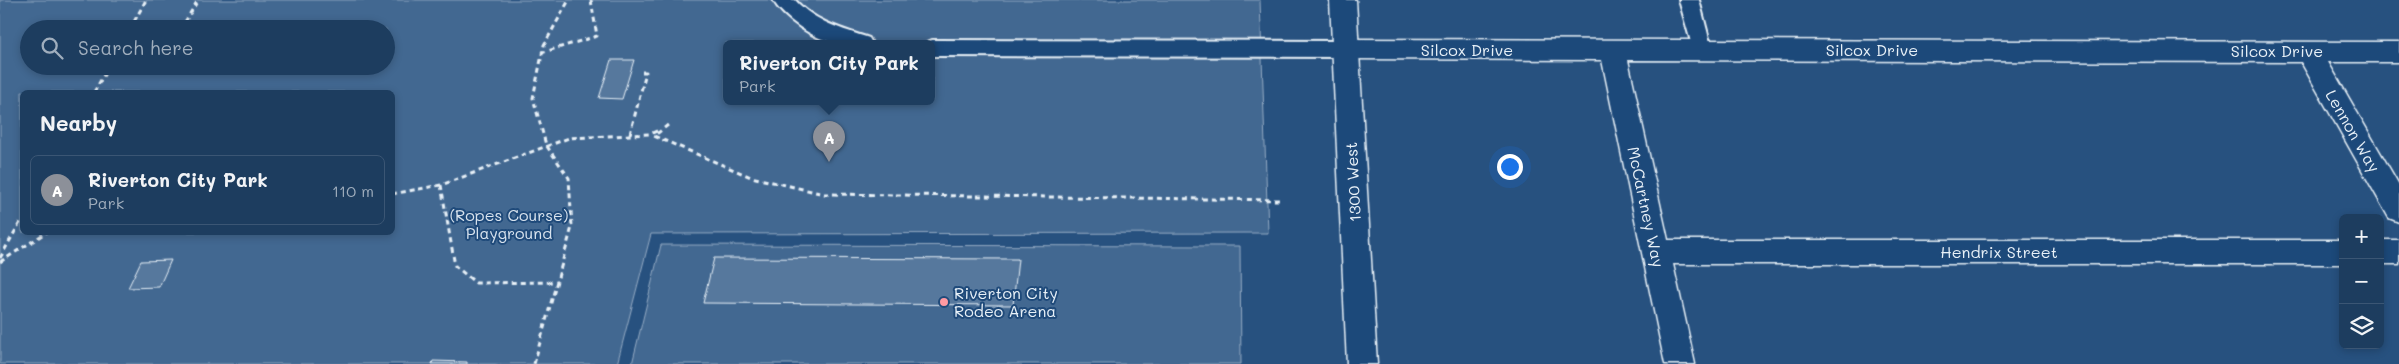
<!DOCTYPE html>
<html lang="en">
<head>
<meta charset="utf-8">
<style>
	body { margin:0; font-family:Mali,sans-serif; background:#2a4868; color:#f1f3f6 }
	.controls { position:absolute; right:15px; bottom:15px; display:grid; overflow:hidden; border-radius:8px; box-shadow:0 2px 8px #0003 }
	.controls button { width:45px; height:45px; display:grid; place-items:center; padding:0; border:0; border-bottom:1px solid #3b5674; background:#1d3d5f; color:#f1f3f6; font:25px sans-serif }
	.you { position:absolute; left:1509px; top:166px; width:18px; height:18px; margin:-12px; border:4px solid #fff; border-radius:50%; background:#1a73e8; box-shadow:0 0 0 8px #1a73e833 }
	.badge { display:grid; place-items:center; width:32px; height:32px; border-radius:50%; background:#8c9099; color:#fff; font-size:16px; font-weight:700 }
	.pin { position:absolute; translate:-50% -41px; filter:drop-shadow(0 1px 2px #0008) }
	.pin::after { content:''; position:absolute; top:26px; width:18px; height:15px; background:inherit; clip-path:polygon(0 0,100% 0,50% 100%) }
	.popup { position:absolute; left:723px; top:40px; width:212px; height:65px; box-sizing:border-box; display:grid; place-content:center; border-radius:8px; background:#1d3d5f; filter:drop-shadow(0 1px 4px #0005); font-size:16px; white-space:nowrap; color:#a0aebd }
	.popup b { font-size:19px; color:#f1f3f6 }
	.popup::after { content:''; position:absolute; left:50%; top:100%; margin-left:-10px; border:10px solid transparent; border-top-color:#1d3d5f }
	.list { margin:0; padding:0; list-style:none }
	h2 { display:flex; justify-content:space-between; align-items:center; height:65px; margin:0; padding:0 20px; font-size:21px }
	h2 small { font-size:16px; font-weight:400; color:#a0aebd }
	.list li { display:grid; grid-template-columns:32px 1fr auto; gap:15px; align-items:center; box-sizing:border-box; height:70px; margin:0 10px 10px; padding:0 10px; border:1px solid #3b5674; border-radius:8px }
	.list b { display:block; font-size:19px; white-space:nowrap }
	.list p { margin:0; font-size:16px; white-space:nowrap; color:#a0aebd }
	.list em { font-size:16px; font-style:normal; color:#a0aebd }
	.icon { flex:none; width:28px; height:28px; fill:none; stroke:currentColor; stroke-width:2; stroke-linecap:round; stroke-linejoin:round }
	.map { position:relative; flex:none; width:2399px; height:364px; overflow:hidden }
	.search { position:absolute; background:#1d3d5f; box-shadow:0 2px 8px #0003; left:20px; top:20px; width:375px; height:55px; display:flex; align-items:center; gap:12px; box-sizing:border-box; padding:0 18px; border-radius:28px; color:#a0aebd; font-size:19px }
	.panel { position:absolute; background:#1d3d5f; box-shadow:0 2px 8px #0003; left:20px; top:90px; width:375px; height:145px; border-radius:8px }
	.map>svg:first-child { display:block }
	.green { fill:#436891; stroke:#96acc4; fill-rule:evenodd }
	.building { fill:#57789d; stroke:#e8f1f8 }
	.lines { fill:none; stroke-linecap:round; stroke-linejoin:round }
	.lane-casing { stroke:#e8f1f8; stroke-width:4 }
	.street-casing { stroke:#e8f1f8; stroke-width:3 }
	.secondary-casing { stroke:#e8f1f8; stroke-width:3 }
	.path { stroke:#e8f1f8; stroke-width:3; stroke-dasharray:5 4; stroke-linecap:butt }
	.lane { fill:#1f4a7a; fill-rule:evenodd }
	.street { fill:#1f4a7a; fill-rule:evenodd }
	.secondary { fill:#1f4a7a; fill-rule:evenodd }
	.poi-dot { fill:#ff9aa2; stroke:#1f4a7a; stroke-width:2 }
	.labels { text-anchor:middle; stroke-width:4; stroke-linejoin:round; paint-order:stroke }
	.street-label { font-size:16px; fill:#e8f1f8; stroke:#1f4a7a }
	.park-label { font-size:16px; fill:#d8e3ee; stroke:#1f4a7a }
	.poi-label { font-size:16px; fill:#e8f1f8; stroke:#1f4a7a; text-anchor:start }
</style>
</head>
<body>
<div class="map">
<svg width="2399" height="364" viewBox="0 0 2399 364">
	<rect width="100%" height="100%" fill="#27517f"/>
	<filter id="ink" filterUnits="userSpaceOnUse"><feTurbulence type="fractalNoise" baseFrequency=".02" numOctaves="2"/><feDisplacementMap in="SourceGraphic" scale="10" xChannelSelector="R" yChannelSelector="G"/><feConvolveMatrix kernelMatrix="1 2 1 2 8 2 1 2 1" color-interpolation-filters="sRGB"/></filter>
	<g filter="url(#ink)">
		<g class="green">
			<path d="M0 0H1260L1268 233 651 234 617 364H0ZM29 29H386V66H29ZM726 43H932V101H726ZM22 92H392V232H22Z"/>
			<polygon points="661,245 1240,246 1241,364 632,364"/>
		</g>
		<g class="building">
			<polygon points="173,27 201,27 200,29 171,29"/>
			<polygon points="611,60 634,60 622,99 599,98"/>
			<polygon points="714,258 1018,259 1013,305 703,303"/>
			<polygon points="171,260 159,287 128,288 141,261"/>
			<polygon points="433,361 467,362 467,364 432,364"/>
		</g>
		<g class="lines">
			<defs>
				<g id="lane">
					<path d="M773 0H795C815 22 842 29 869 38L872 43C861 44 848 44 837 43 816 41 783 18 773 0Z"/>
					<polygon points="1679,0 1699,0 1712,50 1709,56 1702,58 1695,56"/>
					<polygon points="932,40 1346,41 1353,43 1356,49 1353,55 1346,57 932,56 932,43 925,43"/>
				</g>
				<g id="street">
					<polygon points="1346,39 2399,42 2399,62 2328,62 2399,185 2399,222 2389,218 2301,62 1628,60 1668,240 2343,240 2343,264 1673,264 1695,364 1665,364 1602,60 1346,59 1337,56 1333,49 1337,42"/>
					<rect x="2380" y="240" width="19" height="24"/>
				</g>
				<polygon id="secondary" points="1330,0 1356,0 1377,364 1347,364"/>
			</defs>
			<use href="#lane" class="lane-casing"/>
			<use href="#street" class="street-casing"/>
			<use href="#secondary" class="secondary-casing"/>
			<g class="path">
				<polyline points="185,22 198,0"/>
				<polyline points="130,29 146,0"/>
				<polyline points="541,53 597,36 591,0"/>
				<polyline points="94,92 109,66"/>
				<polyline points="668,125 654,136 751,177 824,194 1282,200"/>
				<polyline points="630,134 646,72 639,72"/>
				<polyline points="441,185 455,266 476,283 557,282"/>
				<polyline points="392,194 441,185 569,138 650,134 659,130"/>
				<polyline points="0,258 22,219"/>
				<polyline points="0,262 47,232"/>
				<polyline points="534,364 572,227 569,178 546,145 533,98 544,45 569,0"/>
			</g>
			<use href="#lane" class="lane"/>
			<use href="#street" class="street"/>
			<use href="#secondary" class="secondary"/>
		</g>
	</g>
	<circle class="poi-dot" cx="944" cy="302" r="5"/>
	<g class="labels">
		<g class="street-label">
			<text x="1467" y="56">Silcox Drive</text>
			<text x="1872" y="56">Silcox Drive</text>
			<text x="2277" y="57">Silcox Drive</text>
			<text transform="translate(2353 131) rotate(60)" y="6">Lennon Way</text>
			<text transform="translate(1353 182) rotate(-93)" y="6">1300 West</text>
			<text transform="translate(1646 207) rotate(78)" y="6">McCartney Way</text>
			<text x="1999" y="258">Hendrix Street</text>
		</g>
		<g class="park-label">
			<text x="509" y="221">(Ropes Course)<tspan x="509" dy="18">Playground</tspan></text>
		</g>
		<g class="poi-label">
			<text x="954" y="299">Riverton City<tspan x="954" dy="18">Rodeo Arena</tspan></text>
		</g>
	</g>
</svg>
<div class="controls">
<button>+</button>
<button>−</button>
<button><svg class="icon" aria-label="layers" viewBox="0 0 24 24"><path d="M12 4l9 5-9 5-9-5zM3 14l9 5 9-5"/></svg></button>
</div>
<div class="you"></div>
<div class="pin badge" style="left:829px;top:162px">A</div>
<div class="popup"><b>Riverton City Park</b>Park</div>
<div class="search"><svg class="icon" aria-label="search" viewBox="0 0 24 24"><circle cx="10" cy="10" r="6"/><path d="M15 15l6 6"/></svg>Search here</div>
<section class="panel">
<h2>Nearby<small></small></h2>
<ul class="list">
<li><span class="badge">A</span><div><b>Riverton City Park</b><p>Park</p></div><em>110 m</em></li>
</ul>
</section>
</div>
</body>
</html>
